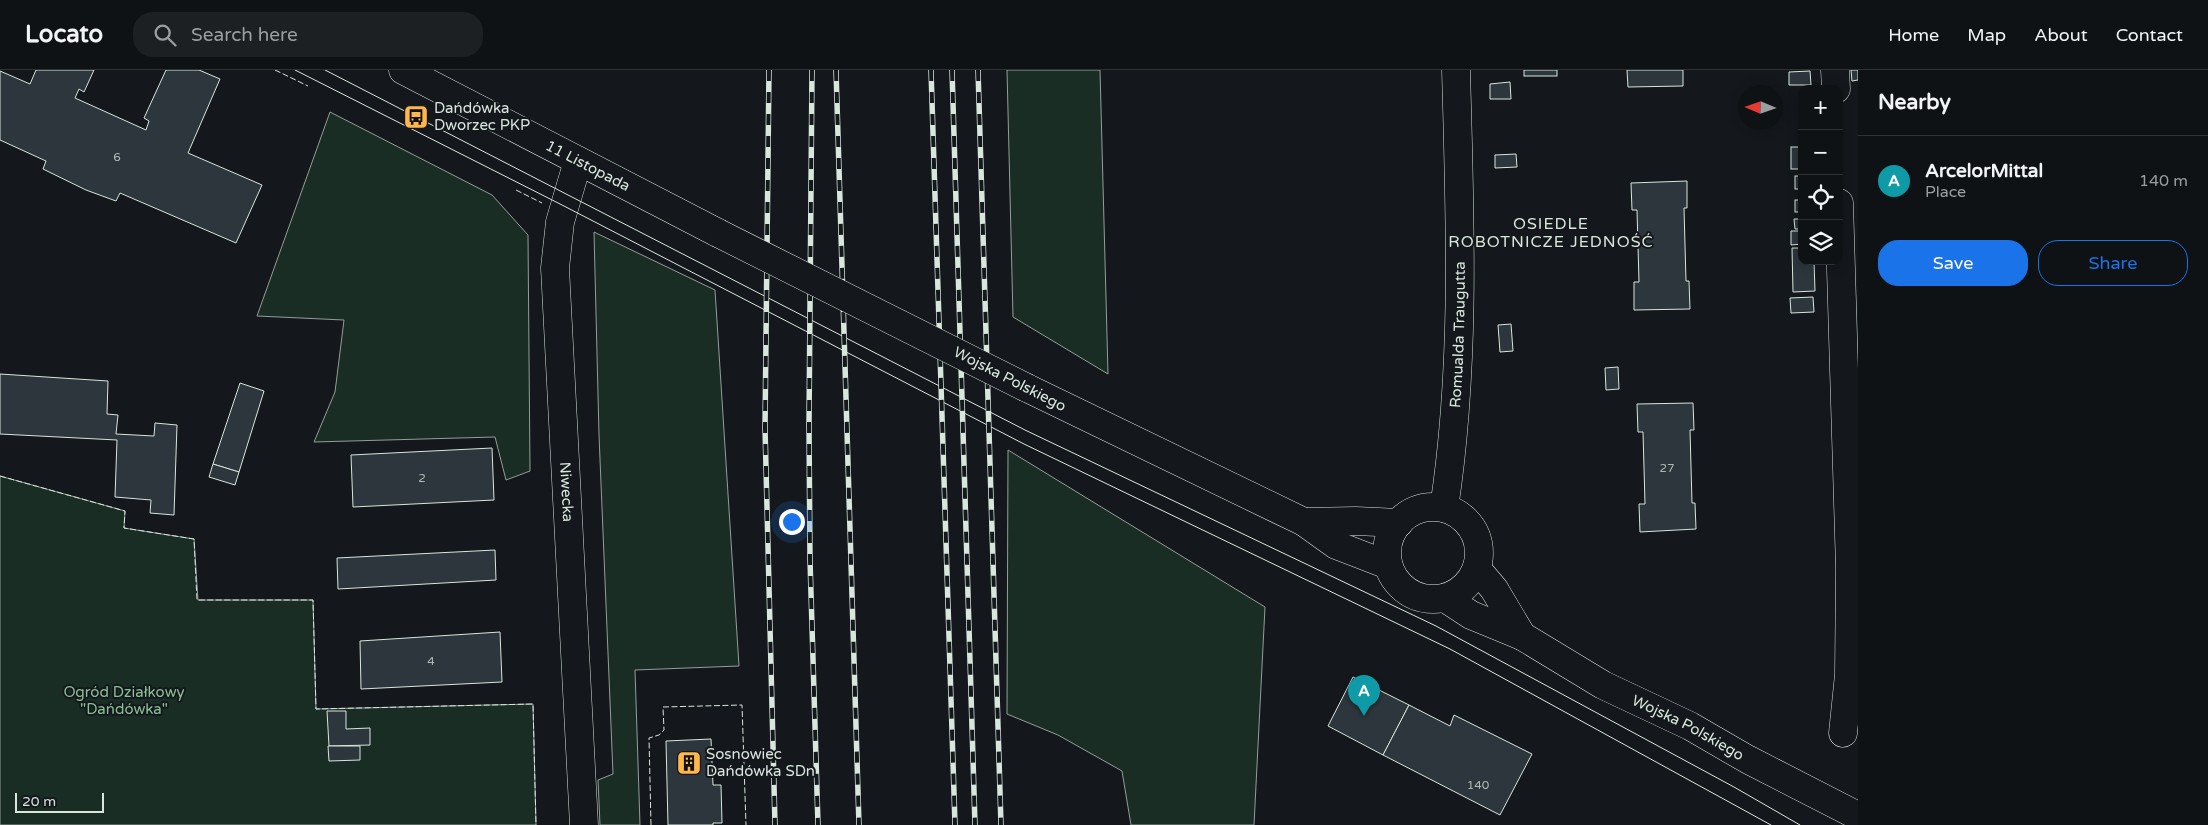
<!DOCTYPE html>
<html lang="en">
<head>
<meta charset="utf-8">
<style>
	body { margin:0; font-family:"Varela Round",sans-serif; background:#1d2022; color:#f1f3f6 }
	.controls { position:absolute; right:15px; top:15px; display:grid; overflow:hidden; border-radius:10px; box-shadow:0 2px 12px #0003 }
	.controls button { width:45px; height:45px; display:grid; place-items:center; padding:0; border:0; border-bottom:1px solid #2f3234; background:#0f1215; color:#f1f3f6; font:25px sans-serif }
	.compass { position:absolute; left:1738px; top:15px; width:45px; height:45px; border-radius:50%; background:#0f1215; box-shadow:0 2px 12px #0003; rotate:272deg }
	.scale { position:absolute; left:15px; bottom:12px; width:89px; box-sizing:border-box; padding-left:5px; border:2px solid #d8e6dc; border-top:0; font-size:14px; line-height:18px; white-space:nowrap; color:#d8e6dc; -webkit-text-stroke:4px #14181c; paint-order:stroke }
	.you { position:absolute; left:791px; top:451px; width:18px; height:18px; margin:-12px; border:4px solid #fff; border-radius:50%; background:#1a73e8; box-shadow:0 0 0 8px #1a73e833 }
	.badge { display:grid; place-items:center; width:32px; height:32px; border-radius:50%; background:#1a73e8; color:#fff; font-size:16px; font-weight:700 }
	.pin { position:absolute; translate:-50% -41px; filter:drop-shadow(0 1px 2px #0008) }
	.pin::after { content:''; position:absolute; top:26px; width:18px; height:15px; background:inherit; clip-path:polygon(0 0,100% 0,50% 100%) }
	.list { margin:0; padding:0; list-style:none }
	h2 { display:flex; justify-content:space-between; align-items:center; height:65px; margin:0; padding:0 20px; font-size:21px }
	h2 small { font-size:16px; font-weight:400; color:#9b9ea0 }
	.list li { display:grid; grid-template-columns:32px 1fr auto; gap:15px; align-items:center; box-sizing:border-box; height:90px; padding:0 20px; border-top:1px solid #2f3234 }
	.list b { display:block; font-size:19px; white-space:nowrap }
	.list p { margin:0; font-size:16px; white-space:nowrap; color:#9b9ea0 }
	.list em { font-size:16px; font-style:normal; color:#9b9ea0 }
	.actions { display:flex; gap:10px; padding:15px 20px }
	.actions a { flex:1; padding:11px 0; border:1px solid #1a73e8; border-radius:20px; text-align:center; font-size:18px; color:#1a73e8 }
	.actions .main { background:#1a73e8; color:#fff }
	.icon { flex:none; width:28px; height:28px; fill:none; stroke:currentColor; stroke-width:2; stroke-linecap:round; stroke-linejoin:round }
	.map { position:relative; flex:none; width:1858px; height:755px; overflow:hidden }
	header { display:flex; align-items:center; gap:30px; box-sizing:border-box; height:70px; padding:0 25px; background:#0f1215; border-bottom:1px solid #2f3234 }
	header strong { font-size:24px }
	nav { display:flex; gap:28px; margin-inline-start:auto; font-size:18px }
	.search { width:350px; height:45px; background:#1d2022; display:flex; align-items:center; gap:12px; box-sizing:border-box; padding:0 18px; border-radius:20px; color:#9b9ea0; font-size:19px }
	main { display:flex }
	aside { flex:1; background:#0f1215 }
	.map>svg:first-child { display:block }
	.green { fill:#1a2d24; stroke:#939e99 }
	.building { fill:#2c363c; stroke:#d8e6dc }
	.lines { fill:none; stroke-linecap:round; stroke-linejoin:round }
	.minor-casing { stroke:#d8e6dc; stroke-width:29 }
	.major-casing { stroke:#d8e6dc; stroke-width:29 }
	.minor { stroke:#14181c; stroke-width:28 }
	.major { stroke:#14181c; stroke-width:28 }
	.tram { stroke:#d8e6dc; stroke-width:1 }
	.rail-casing { stroke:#d8e6dc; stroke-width:5.5 }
	.rail { stroke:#14181c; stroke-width:4; stroke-dasharray:11; stroke-linecap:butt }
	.major-bridge-casing { stroke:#d8e6dc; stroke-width:29; stroke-linecap:butt }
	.major-bridge { stroke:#14181c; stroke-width:28 }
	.fence { stroke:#d8e6dc; stroke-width:1; stroke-dasharray:6 2.5; stroke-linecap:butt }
	.labels { text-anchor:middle; stroke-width:4; stroke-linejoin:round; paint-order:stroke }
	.number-label { font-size:12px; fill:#adbab4 }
	.poi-label { font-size:15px; fill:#d8e6dc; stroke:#14181c; text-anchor:start }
	.street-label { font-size:15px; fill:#d8e6dc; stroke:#14181c }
	.park-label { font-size:15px; fill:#8ac095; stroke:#14181c }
	.neighbourhood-label { font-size:16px; letter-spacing:1px; fill:#d8e6dc; stroke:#14181c }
</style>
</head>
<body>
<header>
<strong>Locato</strong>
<div class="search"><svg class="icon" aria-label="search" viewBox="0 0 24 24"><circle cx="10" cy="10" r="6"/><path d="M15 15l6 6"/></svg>Search here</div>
<nav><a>Home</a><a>Map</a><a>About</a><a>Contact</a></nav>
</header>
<main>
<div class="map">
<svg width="1858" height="755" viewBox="0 0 1858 755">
	<rect width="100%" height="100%" fill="#14181c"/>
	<g class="green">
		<polygon points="1007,0 1100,0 1108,304 1013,247"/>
		<polygon points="330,42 492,125 528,165 530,401 506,410 495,367 314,372 335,322 344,250 257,246"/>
		<polygon points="594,162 715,220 739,596 635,600 640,755 600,755 598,710 613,704 599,365"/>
		<polygon points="1008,380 1265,537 1254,755 1131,755 1122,701 1058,665 1007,644"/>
		<polygon points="0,406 125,441 124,458 194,469 198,530 313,530 316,639 533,634 536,755 0,755"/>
	</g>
	<g class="building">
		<polygon points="36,0 94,0 84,22 79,19 75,28 146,60 149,51 144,48 166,0 199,0 220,9 188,83 262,115 236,173 120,123 116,131 86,120 43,99 46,91 0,70 0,1 30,14"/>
		<rect x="1524" y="0" width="33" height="6"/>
		<polygon points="1627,0 1683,0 1683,16 1628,17"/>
		<polygon points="1851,0 1858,0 1858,10 1852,11"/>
		<polygon points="1810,1 1811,15 1789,15 1789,2"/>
		<polygon points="1510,12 1511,29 1490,29 1490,14"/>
		<rect x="1791" y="77" width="11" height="22"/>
		<polygon points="1516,84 1517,97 1495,98 1495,85"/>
		<rect x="1795" y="106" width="7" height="13"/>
		<polygon points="1687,111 1687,138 1684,138 1686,211 1689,211 1690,239 1634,240 1634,212 1639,212 1637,140 1632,140 1631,113"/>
		<rect x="1795" y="130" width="7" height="12"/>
		<polygon points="1794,149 1802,149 1802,159 1795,159"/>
		<polygon points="1791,161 1802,161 1802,174 1791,175"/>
		<polygon points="1792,178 1802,178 1802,191 1814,191 1815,221 1793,222"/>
		<polygon points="1813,227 1814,242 1791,243 1790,228"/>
		<polygon points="1511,254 1513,281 1500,282 1498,255"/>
		<polygon points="1618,297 1619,319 1606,320 1605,298"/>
		<polygon points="0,304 108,311 107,344 118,345 116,364 154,366 155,353 177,355 174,445 150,443 151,430 115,427 117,370 0,364"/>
		<polygon points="240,313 264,321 239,402 213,394"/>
		<polygon points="1693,333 1694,360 1690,360 1692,433 1695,433 1696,459 1640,462 1639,434 1645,434 1643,362 1638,362 1637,334"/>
		<polygon points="492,378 494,430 353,437 351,385"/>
		<polygon points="213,394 239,402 235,415 209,407"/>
		<polygon points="495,480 496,510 338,519 337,488"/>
		<polygon points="500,562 502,612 361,619 360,571"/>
		<polygon points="1353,607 1409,635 1383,685 1328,656"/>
		<polygon points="1409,635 1450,656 1454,645 1532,684 1500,745 1383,685"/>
		<polygon points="327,641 346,641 346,659 370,658 370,675 329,676"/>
		<polygon points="711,669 713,715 721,715 722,753 713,753 713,755 668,755 666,671"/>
		<polygon points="328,676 360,676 360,690 329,691"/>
	</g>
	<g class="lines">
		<defs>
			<g id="minor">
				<polyline points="1835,0 1836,19"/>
				<path id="s1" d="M578 91 560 152 555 198 584 755"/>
				<polyline points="1839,133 1850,498 1849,605 1843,663"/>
				<path id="s2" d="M1444 438C1466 294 1460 146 1456 0"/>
			</g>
			<g id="major">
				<path id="s3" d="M403 0 718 163"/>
				<polyline points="1027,318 1304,452 1336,475 1388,495"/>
				<circle cx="1433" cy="483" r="46"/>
				<polyline points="1304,452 1356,451 1399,453"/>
				<polyline points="1477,499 1494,519 1522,566"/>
				<path id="s4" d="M1445 528 1471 545 1522 566 1603 615 1690 656 1747 689 1858 746"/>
			</g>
		</defs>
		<use href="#minor" class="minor-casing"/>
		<use href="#major" class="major-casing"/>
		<use href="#minor" class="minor"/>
		<use href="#major" class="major"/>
		<g class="tram">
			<polyline points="295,0 564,136 1024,374 1450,579 1771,755"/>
			<polyline points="325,0 1025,360 1436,556 1734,717 1800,755"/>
		</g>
		<defs>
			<g id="rail">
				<polyline points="769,0 765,358 775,755"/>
				<polyline points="812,0 809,355 810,490 818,755"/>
				<polyline points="836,0 859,755"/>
				<polyline points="931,0 955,755"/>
				<polyline points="952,0 975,755"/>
				<polyline points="978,0 1001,755"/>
			</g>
		</defs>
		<use href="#rail" class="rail-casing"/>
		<use href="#rail" class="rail"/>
		<defs>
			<polyline id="major-bridge" points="718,163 1027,318"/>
		</defs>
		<use href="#major-bridge" class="major-bridge-casing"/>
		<use href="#major-bridge" class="major-bridge"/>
		<g class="fence">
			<polyline points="275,0 308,16"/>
			<polyline points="516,120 542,133"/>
			<polyline points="0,406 125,441 124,458 194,469 197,530 313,530 316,639 533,634 536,755"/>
			<polyline points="651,755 649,668 659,665 664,660 663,637 742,635 746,755"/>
		</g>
	</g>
	<defs>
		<symbol id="bus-square" viewBox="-11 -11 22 22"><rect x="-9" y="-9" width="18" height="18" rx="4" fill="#ffb74d" stroke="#14181c"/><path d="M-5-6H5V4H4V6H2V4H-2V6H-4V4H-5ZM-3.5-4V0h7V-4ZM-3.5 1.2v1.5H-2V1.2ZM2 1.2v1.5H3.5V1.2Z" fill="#111"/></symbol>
		<symbol id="building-square" viewBox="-11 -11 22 22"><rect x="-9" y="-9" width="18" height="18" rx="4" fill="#ffb74d" stroke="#14181c"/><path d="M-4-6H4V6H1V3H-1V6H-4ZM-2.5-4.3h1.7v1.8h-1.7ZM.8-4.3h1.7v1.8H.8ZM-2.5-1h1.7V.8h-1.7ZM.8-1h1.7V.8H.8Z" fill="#111"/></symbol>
	</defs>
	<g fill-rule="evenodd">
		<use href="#bus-square" x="402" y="33" width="28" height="28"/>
		<use href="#building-square" x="675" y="679" width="28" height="28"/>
	</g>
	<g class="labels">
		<g class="number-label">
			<text x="117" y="91">6</text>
			<text x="1667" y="402">27</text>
			<text x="422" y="412">2</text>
			<text x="431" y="595">4</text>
			<text x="1478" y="719">140</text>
		</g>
		<g class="poi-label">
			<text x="434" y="43">Dańdówka<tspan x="434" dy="17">Dworzec PKP</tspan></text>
			<text x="706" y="689">Sosnowiec<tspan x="706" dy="17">Dańdówka SDn</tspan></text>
		</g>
		<g class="street-label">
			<text dy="5" stroke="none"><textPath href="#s3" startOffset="208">11 Listopada</textPath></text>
			<text dy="5" stroke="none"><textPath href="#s2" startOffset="174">Romualda Traugutta</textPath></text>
			<text transform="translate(1010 309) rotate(27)" y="5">Wojska Polskiego</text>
			<text dy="5" stroke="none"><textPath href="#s1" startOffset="334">Niwecka</textPath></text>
			<text dy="5" stroke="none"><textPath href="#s4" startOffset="276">Wojska Polskiego</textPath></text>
		</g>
		<g class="park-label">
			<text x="124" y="627">Ogród Działkowy<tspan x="124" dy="17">"Dańdówka"</tspan></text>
		</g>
		<g class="neighbourhood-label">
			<text x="1551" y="159">OSIEDLE<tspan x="1551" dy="18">ROBOTNICZE JEDNOŚĆ</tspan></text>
		</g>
	</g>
</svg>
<div class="controls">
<button>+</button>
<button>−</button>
<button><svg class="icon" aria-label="locate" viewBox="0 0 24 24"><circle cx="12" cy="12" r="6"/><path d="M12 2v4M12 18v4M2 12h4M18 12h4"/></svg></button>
<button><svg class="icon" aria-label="layers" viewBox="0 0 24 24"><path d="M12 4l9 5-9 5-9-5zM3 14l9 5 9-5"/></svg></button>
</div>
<svg class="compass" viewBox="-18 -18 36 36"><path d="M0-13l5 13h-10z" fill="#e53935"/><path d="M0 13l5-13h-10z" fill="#9b9ea0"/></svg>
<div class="scale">20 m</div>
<div class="you"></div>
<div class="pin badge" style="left:1364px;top:646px;background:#0f9aa8">A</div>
</div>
<aside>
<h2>Nearby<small></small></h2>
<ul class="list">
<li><span class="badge" style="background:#0f9aa8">A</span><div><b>ArcelorMittal</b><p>Place</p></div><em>140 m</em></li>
</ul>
<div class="actions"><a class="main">Save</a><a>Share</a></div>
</aside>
</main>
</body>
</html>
